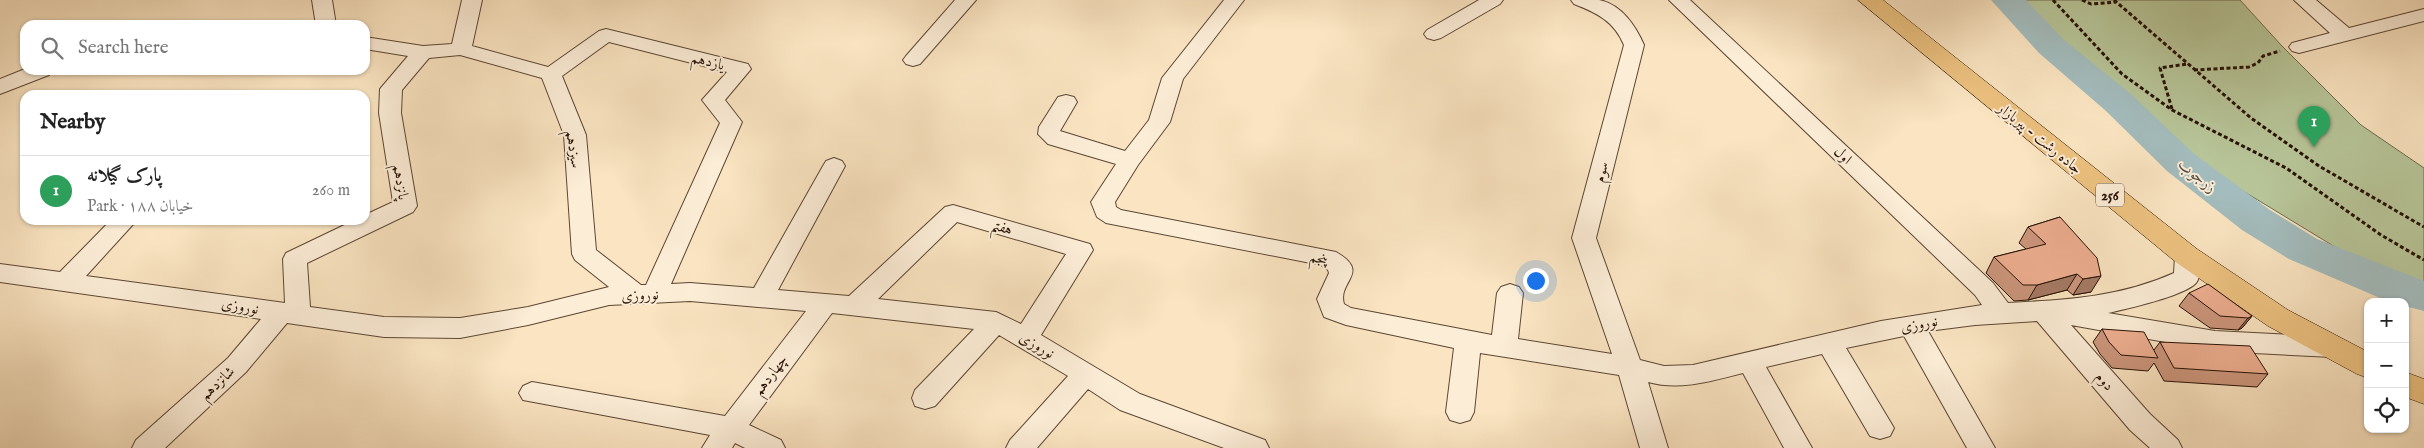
<!DOCTYPE html>
<html lang="en">
<head>
<meta charset="utf-8">
<style>
	body { margin:0; font-family:"IM FELL English",Amiri,serif; background:#f2f2f2; color:#222 }
	.controls { position:absolute; right:15px; bottom:15px; display:grid; overflow:hidden; border-radius:10px; box-shadow:0 1px 4px #0004 }
	.controls button { width:45px; height:45px; display:grid; place-items:center; padding:0; border:0; border-bottom:1px solid #e0e0e0; background:#fff; color:#222; font:25px sans-serif }
	.you { position:absolute; left:1535px; top:280px; width:18px; height:18px; margin:-12px; border:4px solid #fff; border-radius:50%; background:#1a73e8; box-shadow:0 0 0 8px #1a73e833 }
	.badge { display:grid; place-items:center; width:32px; height:32px; border-radius:50%; background:#2563eb; color:#fff; font-size:16px; font-weight:700 }
	.pin { position:absolute; translate:-50% -41px; filter:drop-shadow(0 1px 2px #0008) }
	.pin::after { content:''; position:absolute; top:26px; width:18px; height:15px; background:inherit; clip-path:polygon(0 0,100% 0,50% 100%) }
	.list { margin:0; padding:0; list-style:none }
	h2 { display:flex; justify-content:space-between; align-items:center; height:65px; margin:0; padding:0 20px; font-size:21px }
	h2 small { font-size:16px; font-weight:400; color:#767676 }
	.list li { display:grid; grid-template-columns:32px 1fr auto; gap:15px; align-items:center; box-sizing:border-box; height:70px; padding:0 20px; border-top:1px solid #e0e0e0 }
	.list b { display:block; font-size:19px; white-space:nowrap }
	.list p { margin:0; font-size:16px; white-space:nowrap; color:#767676 }
	.list em { font-size:16px; font-style:normal; color:#767676 }
	.icon { flex:none; width:28px; height:28px; fill:none; stroke:currentColor; stroke-width:2; stroke-linecap:round; stroke-linejoin:round }
	.map { position:relative; flex:none; width:2424px; height:448px; overflow:hidden }
	.search { position:absolute; background:#fff; box-shadow:0 1px 4px #0004; left:20px; top:20px; width:350px; height:55px; display:flex; align-items:center; gap:12px; box-sizing:border-box; padding:0 18px; border-radius:15px; color:#767676; font-size:19px }
	.panel { position:absolute; background:#fff; box-shadow:0 1px 4px #0004; left:20px; top:90px; width:350px; height:135px; border-radius:15px }
	.map>svg:first-child { display:block }
	.green { fill:#b7c598; stroke:#6f6b4e }
	.lines { fill:none; stroke-linecap:round; stroke-linejoin:round }
	.river { fill:#a3bcbd; fill-rule:evenodd }
	.minor-casing { stroke:#5c4633; stroke-width:2 }
	.major-casing { stroke:#271104; stroke-width:1 }
	.path { stroke:#271104; stroke-width:3; stroke-dasharray:4 2.5; stroke-linecap:butt }
	.minor { fill:#fcedd7; fill-rule:evenodd }
	.major { fill:#edc280; fill-rule:evenodd }
	.wall { fill:#cb957b; stroke:#271104 }
	.shaded-wall { fill:#a57964; stroke:#271104 }
	.building { fill:#ecad8f; stroke:#271104 }
	.labels { text-anchor:middle; stroke-width:4; stroke-linejoin:round; paint-order:stroke }
	.shield { fill:#fcedd7; stroke:#675343; stroke-width:1 }
	.shield-label { font-size:14px; font-weight:bold; fill:#271104 }
	.street-label { font-size:15px; fill:#271104; stroke:#fcedd7 }
	.water-label { font-size:16px; font-style:italic; fill:#524d45; stroke:#fcedd7 }
</style>
</head>
<body>
<div class="map">
<svg width="2424" height="448" viewBox="0 0 2424 448">
	<rect width="100%" height="100%" fill="#fae4c1"/>
	<filter id="stains"><feTurbulence type="fractalNoise" baseFrequency=".004" numOctaves="4"/><feColorMatrix values="0 0 0 0 .2 0 0 0 0 .09 0 0 0 0 .02 0 0 0 .5 -.17"/></filter>
	<radialGradient id="worn" r=".72"><stop offset=".6" stop-color="#630" stop-opacity="0"/><stop offset="1" stop-color="#630" stop-opacity=".3"/></radialGradient>
	<polygon class="green" points="2021,0 2240,0 2281,45 2361,125 2424,168 2424,283 2340,250 2215,174 2071,53"/>
	<g class="lines">
		<polygon class="river" points="1991,0 2026,0 2063,39 2132,95 2193,153 2270,210 2317,239 2424,281 2424,311 2405,306 2405,302 2393,302 2380,298 2289,259 2242,230 2167,171 2106,111 2039,53"/>
		<defs>
			<g id="minor">
				<polygon points="312,0 332,0 336,25 316,25"/>
				<path d="M462 0H482L472 46 548 67 599 31 606 29 748 64 751 69 725 100 742 122 671 284 690 283 754 288 823 166 826 161 834 158 842 161 845 166 778 290 849 296 945 207 953 205 1090 244 1093 250 1041 335 1140 394 1265 440 1269 448H1224L1120 410 1088 389 1037 448H1006L1010 440 1068 376 999 335 935 406 925 409 915 406 912 398 915 390 974 329 832 313 749 425 781 440 785 448H745L735 443 732 448H702L710 435 523 400 519 393 523 386 532 382 725 416 806 311 690 301 609 305 528 325 460 338 384 337 287 323 246 372 165 448H132L136 440 228 358 261 319 0 282V264L60 272 111 220H137L86 276 285 303 283 259 286 253 355 220H365V215L393 202 379 113 380 89 408 56 365 49V37L423 46 452 44ZM609 42 727 72 702 100 720 123 646 285H641L596 250 586 135 562 76ZM460 55 542 78 564 135 572 254 575 260 609 287 528 307 460 318 384 317 310 307 307 263 413 212 417 206 401 113 402 90 429 58ZM957 222 1066 254 1021 324 996 312 878 299Z"/>
				<polygon points="955,0 976,0 920,64 913,66 906,64 903,60 906,56"/>
				<path d="M1224 0H1244L1183 79 1170 122 1138 165 1115 202 1116 207 1121 210 1336 252C1372 273 1337 281 1344 304L1351 308 1492 335 1497 293 1501 287 1510 284 1519 287 1523 293 1518 339 1612 354 1572 238 1624 45C1614 21 1597 13 1574 4L1571 0C1580 0 1590 0 1599 0 1621 4 1636 26 1644 45L1596 238 1640 360 1664 366 1693 365 1881 321 1982 305 1975 295 1669 0H1690L1993 283 2008 303C2066 300 2121 297 2174 273L2175 256 2178 250 2187 247 2196 250C2200 258 2202 276 2196 283 2184 296 2126 309 2108 313L2215 331 2332 337 2341 340 2345 347 2341 354 2332 357 2215 351 2071 325 2150 414 2178 440 2182 448H2150L2130 430 2037 321 1975 325 1928 331 1995 448H1967L1904 336 1846 348 1894 428 1890 436 1880 439 1870 436 1822 354 1766 367 1812 448H1784L1743 373C1711 381 1680 391 1648 382L1668 448H1640L1619 375 1480 353 1474 412 1470 420 1460 423 1450 420 1446 412 1454 348 1346 325 1324 317 1317 299 1329 273 1328 270 1321 265 1106 223 1097 217 1091 202 1116 164 1048 144 1038 134 1039 127 1058 97 1066 95 1074 97 1077 102 1060 131 1125 151 1149 120 1162 78Z"/>
				<polygon points="1479,0 1503,0 1500,4 1441,38 1434,40 1427,38 1424,34 1427,30"/>
				<polygon points="2294,0 2316,0 2349,28 2424,9 2424,21 2299,53 2292,51 2289,47 2292,43 2330,33"/>
				<polygon points="25,69 52,70 49,75 0,94 0,79"/>
			</g>
			<g id="major">
				<polygon points="1858,0 1883,0 2197,249 2288,310 2368,352 2368,378 2357,374 2268,326 2177,263"/>
				<polygon points="2405,372 2424,379 2424,404 2405,397"/>
			</g>
		</defs>
		<use href="#minor" class="minor-casing"/>
		<use href="#major" class="major-casing"/>
		<g class="path">
			<polyline points="2053,0 2122,74 2172,110 2286,168 2381,235 2424,260"/>
			<polyline points="2082,0 2091,4 2116,2"/>
			<polyline points="2114,0 2251,118 2319,166 2424,227"/>
			<polyline points="2194,70 2249,67 2258,63 2263,56 2280,51"/>
			<polyline points="2172,109 2160,68 2187,64"/>
		</g>
		<use href="#minor" class="minor"/>
		<use href="#major" class="major"/>
	</g>
	<g class="wall">
		<polygon points="2060,217 2091,292 2073,295 2067,290 2028,300 2014,301 1986,273 1994,257 2026,249 2019,243 2028,227"/>
		<polygon points="2189,293 2252,316 2242,328 2238,330 2210,328 2179,306"/>
		<polygon points="2102,329 2154,350 2160,342 2268,374 2257,387 2164,381 2154,363 2148,371 2112,368 2100,354 2093,342"/>
	</g>
	<g class="shaded-wall">
		<polygon points="2077,274 2067,290 2028,300 2037,285"/>
		<polygon points="2101,276 2091,292 2073,295 2083,279"/>
		<polygon points="2252,316 2242,328 2238,330 2248,318"/>
	</g>
	<g class="building">
		<polygon points="2060,217 2097,258 2101,276 2083,279 2077,274 2037,285 2023,285 1994,257 2046,244 2028,227"/>
		<polygon points="2208,284 2252,316 2248,318 2220,316 2189,293"/>
		<polygon points="2102,329 2144,332 2158,358 2121,355 2109,342"/>
		<polygon points="2160,342 2250,346 2268,374 2174,368"/>
	</g>
	<g class="labels">
		<rect class="shield" x="2096" y="183.5" width="28" height="23" rx="4"/>
		<g class="shield-label">
			<text x="2110" y="200">256</text>
		</g>
		<g class="street-label">
			<text transform="translate(708 61) rotate(14)" y="5">یازدهم</text>
			<text transform="translate(2040 138) rotate(39)" y="5">جاده رشت - پیربازار</text>
			<text transform="translate(574 149) rotate(81)" y="5">سیزدهم</text>
			<text transform="translate(1843 155) rotate(43)" y="5">اول</text>
			<text transform="translate(1601 172) rotate(-76)" y="5">سوم</text>
			<text transform="translate(401 182) rotate(81)" y="5">پانزدهم</text>
			<text transform="translate(1002 227) rotate(16)" y="5">هفتم</text>
			<text transform="translate(1319 258) rotate(15)" y="5">پنجم</text>
			<text transform="translate(640 295) rotate(-3)" y="5">نوروزی</text>
			<text transform="translate(240 306) rotate(9)" y="5">نوروزی</text>
			<text transform="translate(1919 324) rotate(-11)" y="5">نوروزی</text>
			<text transform="translate(1037 345) rotate(30)" y="5">نوروزی</text>
			<text transform="translate(770 375) rotate(-53)" y="5">چهاردهم</text>
			<text transform="translate(2105 381) rotate(49)" y="5">دوم</text>
			<text transform="translate(217 383) rotate(-43)" y="5">شانزدهم</text>
		</g>
		<g class="water-label">
			<text transform="translate(2198 175) rotate(38)" y="6">زرجوب</text>
		</g>
	</g>
	<rect width="100%" height="100%" filter="url(#stains)"/>
	<rect width="100%" height="100%" fill="url(#worn)"/>
</svg>
<div class="controls">
<button>+</button>
<button>−</button>
<button><svg class="icon" aria-label="locate" viewBox="0 0 24 24"><circle cx="12" cy="12" r="6"/><path d="M12 2v4M12 18v4M2 12h4M18 12h4"/></svg></button>
</div>
<div class="you"></div>
<div class="pin badge" style="left:2314px;top:147px;background:#2e9e5b">1</div>
<div class="search"><svg class="icon" aria-label="search" viewBox="0 0 24 24"><circle cx="10" cy="10" r="6"/><path d="M15 15l6 6"/></svg>Search here</div>
<section class="panel">
<h2>Nearby<small></small></h2>
<ul class="list">
<li><span class="badge" style="background:#2e9e5b">1</span><div><b>پارک گیلانه</b><p>Park · خیابان ۱۸۸</p></div><em>260 m</em></li>
</ul>
</section>
</div>
</body>
</html>
